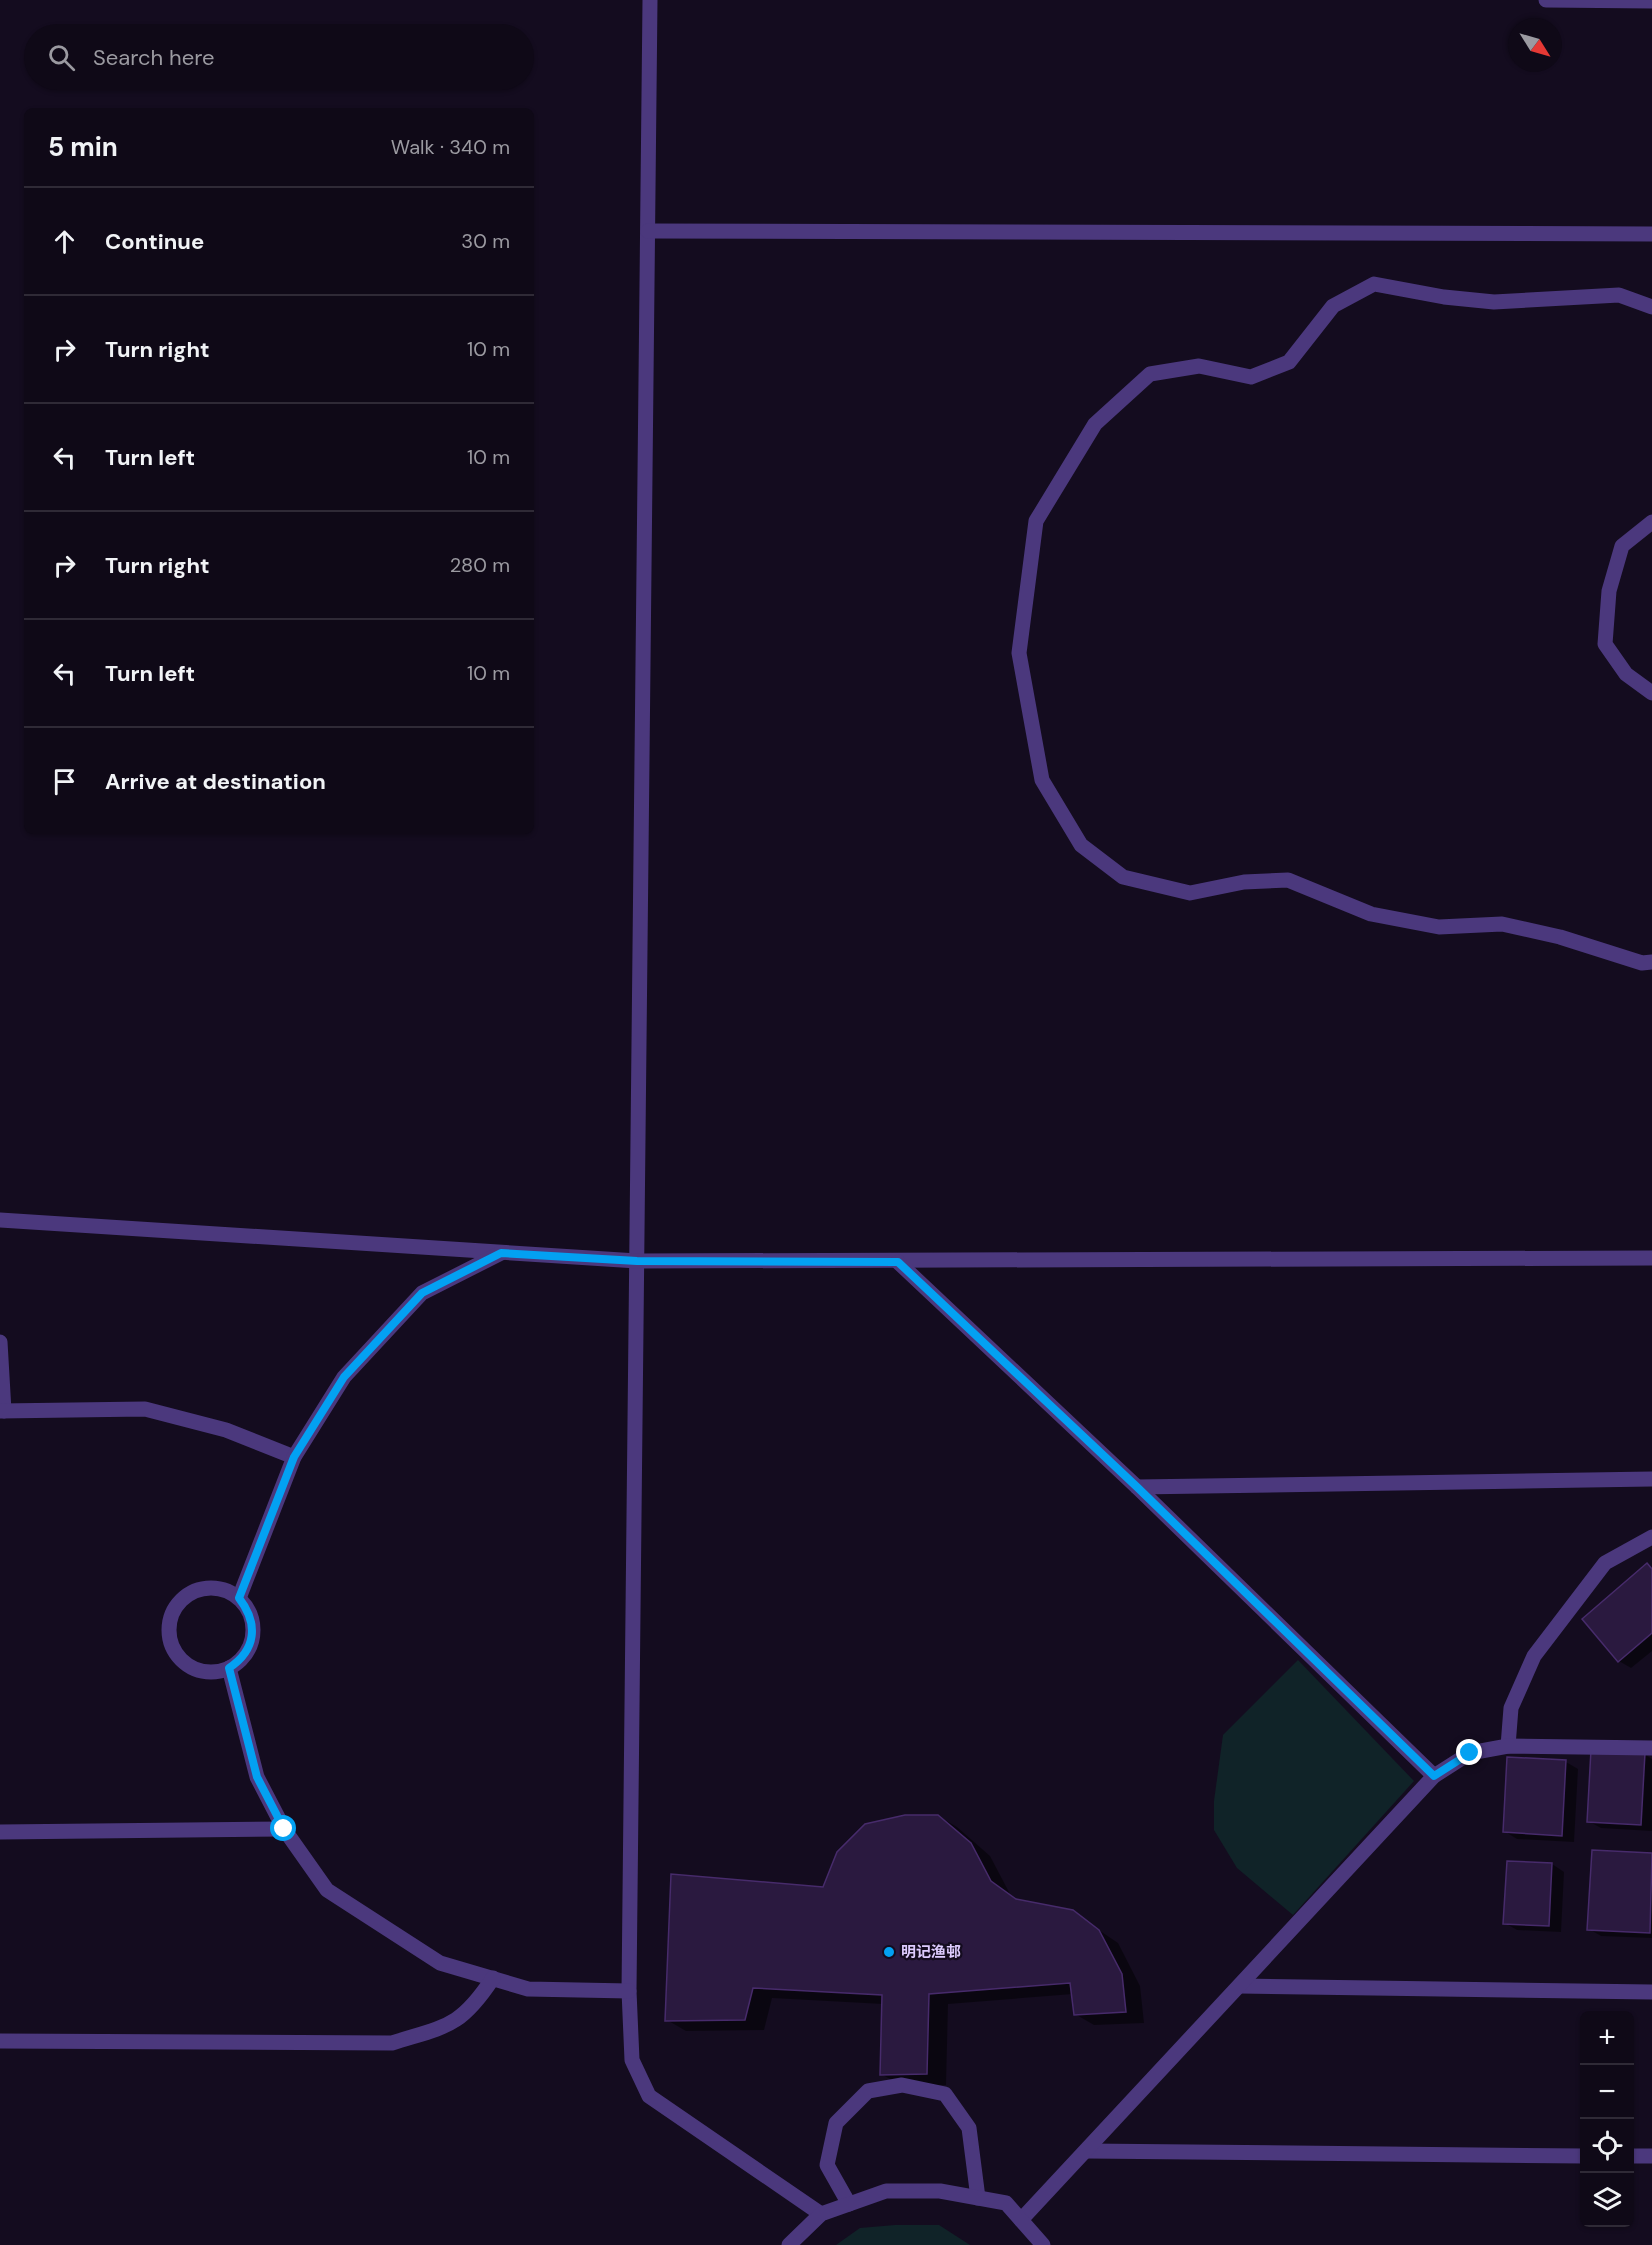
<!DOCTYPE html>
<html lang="en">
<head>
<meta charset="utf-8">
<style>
	body { margin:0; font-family:"DM Sans","Noto Sans SC",sans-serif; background:#1d1724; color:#f1f3f6 }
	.controls { position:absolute; right:18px; bottom:18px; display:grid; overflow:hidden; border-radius:9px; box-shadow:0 2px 4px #0004 }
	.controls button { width:54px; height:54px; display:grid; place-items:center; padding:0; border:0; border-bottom:2px solid #2f2a36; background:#0f0917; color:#f1f3f6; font:30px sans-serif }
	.compass { position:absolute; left:1508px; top:18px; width:54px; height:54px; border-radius:50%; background:#0f0917; box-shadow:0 2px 4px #0004; rotate:127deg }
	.stop { position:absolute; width:18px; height:18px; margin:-14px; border:4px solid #03a1f2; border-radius:50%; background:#fff }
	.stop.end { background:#03a1f2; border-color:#fff; box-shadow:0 2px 6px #0008 }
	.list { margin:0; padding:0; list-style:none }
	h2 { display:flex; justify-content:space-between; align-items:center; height:78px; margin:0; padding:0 24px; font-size:26px }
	h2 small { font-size:20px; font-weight:400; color:#9b9aa1 }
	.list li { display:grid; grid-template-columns:39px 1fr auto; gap:18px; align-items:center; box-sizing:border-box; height:108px; padding:0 24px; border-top:2px solid #2f2a36 }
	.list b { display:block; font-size:22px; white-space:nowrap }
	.list em { font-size:20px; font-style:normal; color:#9b9aa1 }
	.icon { flex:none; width:33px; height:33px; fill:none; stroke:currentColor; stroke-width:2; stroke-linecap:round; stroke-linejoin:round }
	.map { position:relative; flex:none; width:1652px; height:2245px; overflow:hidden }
	.search { position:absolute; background:#0f0917; box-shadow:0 2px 4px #0004; left:24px; top:24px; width:510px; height:66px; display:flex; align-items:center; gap:15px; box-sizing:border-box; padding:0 21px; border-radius:33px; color:#9b9aa1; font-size:22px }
	.panel { position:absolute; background:#0f0917; box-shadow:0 2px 4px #0004; left:24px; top:108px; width:510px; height:726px; border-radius:9px }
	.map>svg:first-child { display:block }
	.green { fill:#102328 }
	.shadow { fill:#0007 }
	.building { fill:#2a193f; stroke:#472b6b; stroke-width:1.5 }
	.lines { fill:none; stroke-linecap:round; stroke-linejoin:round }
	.street { stroke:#4b387d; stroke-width:15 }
	.route { stroke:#03a1f2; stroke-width:8 }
	.poi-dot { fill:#03a1f2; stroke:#140c1f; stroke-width:2 }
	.labels { text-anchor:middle; stroke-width:4.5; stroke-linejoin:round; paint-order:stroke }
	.poi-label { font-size:15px; font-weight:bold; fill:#ddcbfe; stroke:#140c1f; text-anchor:start }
</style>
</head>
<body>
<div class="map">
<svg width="1652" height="2245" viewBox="0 0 1652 2245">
	<rect width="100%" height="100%" fill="#140c1f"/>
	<g class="green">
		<polygon points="1298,1660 1414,1781 1293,1915 1237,1868 1214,1830 1214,1801 1223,1735"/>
		<polygon points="895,2225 939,2225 970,2245 836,2245 860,2228"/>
	</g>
	<g class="shadow">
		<polygon points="1647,1565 1652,1568 1652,1651 1631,1668 1619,1661"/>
		<polygon points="1644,1754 1652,1759 1652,1831 1601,1828 1588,1821"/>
		<polygon points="1566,1762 1578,1769 1574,1842 1517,1839 1504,1831"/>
		<polygon points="938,1816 957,1827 990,1856 1010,1894 1021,1902 1072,1912 1118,1943 1140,1986 1144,2023 1094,2025 1075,2014 1073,1994 948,2004 946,2085 901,2085 881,2074 883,2004 772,1998 764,2030 686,2031 667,2020 824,1888"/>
		<polygon points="1594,1851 1652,1854 1652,1938 1601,1936 1589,1929"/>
		<polygon points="1552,1864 1564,1872 1561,1932 1517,1930 1505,1923"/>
	</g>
	<g class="building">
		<polygon points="1647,1563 1652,1569 1652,1633 1618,1662 1582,1619"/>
		<polygon points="1591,1750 1645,1753 1641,1825 1587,1822"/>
		<polygon points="1507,1757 1566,1760 1562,1836 1503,1832"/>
		<polygon points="905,1815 938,1815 971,1843 991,1881 1016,1899 1073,1910 1099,1930 1122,1974 1126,2012 1074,2015 1070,1983 929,1994 927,2074 880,2075 882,1995 753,1988 745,2020 665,2021 671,1874 823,1887 837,1852 865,1824"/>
		<polygon points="1592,1850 1652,1853 1650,1933 1587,1930"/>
		<polygon points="1507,1861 1552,1863 1549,1926 1503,1924"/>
	</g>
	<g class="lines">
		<g class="street">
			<polyline points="650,0 629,1991 632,2060 649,2096 821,2214"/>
			<polyline points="1546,0 1652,1"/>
			<polyline points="648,231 1652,234"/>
			<polyline points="1652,307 1619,295 1494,302 1444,297 1374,284 1333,306 1289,362 1251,377 1199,366 1150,374 1095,424 1036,521 1019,653 1042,780 1081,845 1123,877 1190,893 1244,882 1288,880 1371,914 1439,927 1502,924 1560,937 1642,963 1652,962"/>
			<polyline points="1652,522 1622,546 1609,591 1605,644 1626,674 1652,693"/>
			<polyline points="0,1220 637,1261 1652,1258"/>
			<polyline points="898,1262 1137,1487 1434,1776"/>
			<polyline points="0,1342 4,1411"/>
			<polyline points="0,1411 145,1409 226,1430 294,1457"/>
			<polyline points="1137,1487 1652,1479"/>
			<circle cx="211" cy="1630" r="42"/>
			<polyline points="239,1598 294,1457 344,1377 422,1293 501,1253"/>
			<polyline points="229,1668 257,1777 284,1829 327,1890 440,1963 528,1989 629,1991"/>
			<polyline points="1508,1746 1511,1708 1534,1656 1605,1563 1652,1537"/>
			<polyline points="0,1832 284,1829"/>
			<polyline points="1240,1986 1652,1992"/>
			<path d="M0 2041 392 2043C446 2026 460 2028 493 1978"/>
			<polyline points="1087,2151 1584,2156"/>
			<polyline points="1630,2156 1652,2156"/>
			<polyline points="849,2204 827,2165 836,2123 868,2091 902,2085 945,2094 969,2128 978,2198"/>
			<polyline points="1021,2220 1434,1776 1470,1753 1508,1746 1652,1748"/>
			<polyline points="789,2245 821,2214 886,2191 940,2191 1006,2203 1043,2245"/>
		</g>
	</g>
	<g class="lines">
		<path class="route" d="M284 1829 257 1777 229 1668C256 1650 259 1624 239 1598L294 1457 344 1377 422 1293 501 1253 637 1261 898 1262 1137 1487 1434 1776 1470 1753"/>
	</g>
	<circle class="poi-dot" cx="889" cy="1952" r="6"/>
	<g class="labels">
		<g class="poi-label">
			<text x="901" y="1957">明记渔邨</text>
		</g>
	</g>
</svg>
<div class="controls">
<button>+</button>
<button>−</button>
<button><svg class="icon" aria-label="locate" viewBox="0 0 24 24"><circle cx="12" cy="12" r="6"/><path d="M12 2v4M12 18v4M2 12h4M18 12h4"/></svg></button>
<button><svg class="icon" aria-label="layers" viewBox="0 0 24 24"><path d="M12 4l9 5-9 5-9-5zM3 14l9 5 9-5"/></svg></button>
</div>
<svg class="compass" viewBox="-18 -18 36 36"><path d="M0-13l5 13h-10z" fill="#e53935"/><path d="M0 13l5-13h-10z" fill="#9b9aa1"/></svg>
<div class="stop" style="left:284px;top:1829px"></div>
<div class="stop end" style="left:1470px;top:1753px"></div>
<div class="search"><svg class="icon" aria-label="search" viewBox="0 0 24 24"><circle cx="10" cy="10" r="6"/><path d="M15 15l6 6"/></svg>Search here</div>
<section class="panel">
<h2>5 min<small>Walk · 340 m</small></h2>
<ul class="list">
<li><svg class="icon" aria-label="ahead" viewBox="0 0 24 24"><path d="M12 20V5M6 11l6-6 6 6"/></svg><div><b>Continue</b></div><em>30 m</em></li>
<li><svg class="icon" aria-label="right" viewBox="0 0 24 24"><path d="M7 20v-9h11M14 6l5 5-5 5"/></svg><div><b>Turn right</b></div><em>10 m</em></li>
<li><svg class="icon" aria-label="left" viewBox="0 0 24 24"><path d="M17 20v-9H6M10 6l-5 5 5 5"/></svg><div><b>Turn left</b></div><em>10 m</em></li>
<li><svg class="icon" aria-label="right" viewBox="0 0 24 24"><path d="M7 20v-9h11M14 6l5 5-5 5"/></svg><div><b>Turn right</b></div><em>280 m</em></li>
<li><svg class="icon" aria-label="left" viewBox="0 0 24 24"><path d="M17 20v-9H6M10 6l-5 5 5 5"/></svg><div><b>Turn left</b></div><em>10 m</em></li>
<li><svg class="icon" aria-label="arrive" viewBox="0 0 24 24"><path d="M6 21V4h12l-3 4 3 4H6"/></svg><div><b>Arrive at destination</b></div></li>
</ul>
</section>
</div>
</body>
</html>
